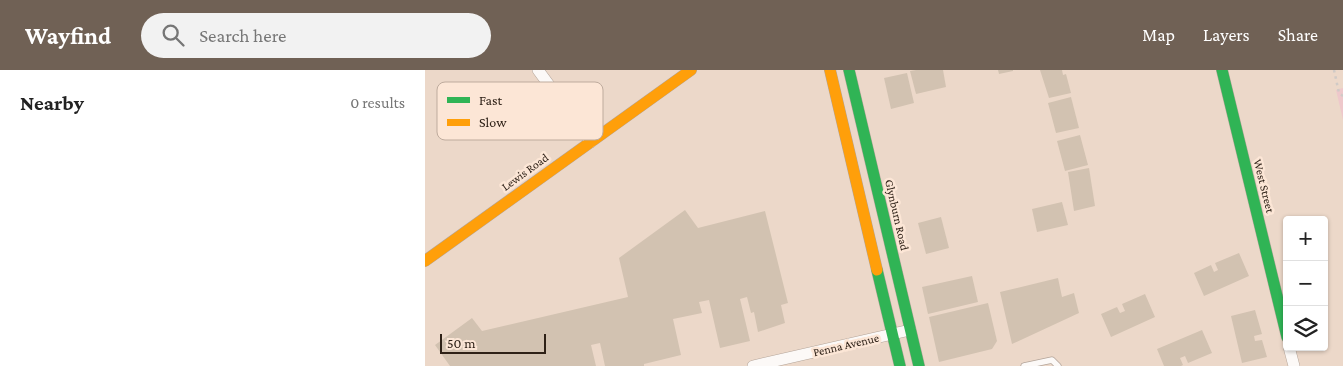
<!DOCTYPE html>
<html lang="en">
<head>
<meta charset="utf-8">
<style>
	body { margin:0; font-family:"Crimson Pro",serif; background:#f2f2f2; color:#222 }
	.controls { position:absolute; right:15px; bottom:15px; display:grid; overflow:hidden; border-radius:5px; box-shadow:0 1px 4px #0004 }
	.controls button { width:45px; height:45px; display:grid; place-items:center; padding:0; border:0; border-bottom:1px solid #e0e0e0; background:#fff; color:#222; font:25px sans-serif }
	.scale { position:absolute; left:15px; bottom:12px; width:106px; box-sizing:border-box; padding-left:5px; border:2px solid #2e2117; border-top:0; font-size:14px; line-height:18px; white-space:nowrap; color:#2e2117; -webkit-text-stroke:4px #fce6d6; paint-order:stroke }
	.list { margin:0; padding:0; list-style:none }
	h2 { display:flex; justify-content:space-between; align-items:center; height:65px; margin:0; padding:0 20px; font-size:21px }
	h2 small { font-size:16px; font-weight:400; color:#767676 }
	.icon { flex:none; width:28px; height:28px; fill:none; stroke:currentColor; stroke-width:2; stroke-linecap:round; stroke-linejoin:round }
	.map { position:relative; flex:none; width:918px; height:296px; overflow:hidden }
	header { display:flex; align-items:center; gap:30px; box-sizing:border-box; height:70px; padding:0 25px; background:#706155; color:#fff }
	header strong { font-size:24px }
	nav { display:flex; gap:28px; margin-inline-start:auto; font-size:18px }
	.search { width:350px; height:45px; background:#f2f2f2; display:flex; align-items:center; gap:12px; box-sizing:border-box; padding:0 18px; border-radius:28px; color:#767676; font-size:19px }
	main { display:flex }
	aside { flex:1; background:#fff }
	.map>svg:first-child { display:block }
	.green { fill:#eec8cb }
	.building { fill:#d2c2b1 }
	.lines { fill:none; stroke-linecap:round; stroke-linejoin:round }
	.lane-casing { stroke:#b3a499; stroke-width:7 }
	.street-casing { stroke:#b3a499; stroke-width:12 }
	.fast-casing { stroke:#b3a499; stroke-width:12 }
	.slow-casing { stroke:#b3a499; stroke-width:12 }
	.path { stroke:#d0cac6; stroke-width:2.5; stroke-dasharray:2.5 4; stroke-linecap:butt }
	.lane { stroke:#fcf9f7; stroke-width:5.5 }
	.street { stroke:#fcf9f7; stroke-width:11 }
	.fast { stroke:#30b455; stroke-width:11 }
	.slow { stroke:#ff9f0a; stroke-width:11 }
	.labels { text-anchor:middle; stroke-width:5; stroke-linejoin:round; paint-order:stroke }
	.street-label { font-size:12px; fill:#2e2117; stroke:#fce6d6 }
	.key { fill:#fce6d6; stroke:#beab9d; stroke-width:1 }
	.key-label { font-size:14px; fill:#2e2117 }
</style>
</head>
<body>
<header>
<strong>Wayfind</strong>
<div class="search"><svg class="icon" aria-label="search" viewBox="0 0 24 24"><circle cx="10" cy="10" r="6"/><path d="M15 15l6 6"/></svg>Search here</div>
<nav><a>Map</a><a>Layers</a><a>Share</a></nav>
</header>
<main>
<aside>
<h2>Nearby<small>0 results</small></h2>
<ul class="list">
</ul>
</aside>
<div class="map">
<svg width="918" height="296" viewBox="0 0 918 296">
	<rect width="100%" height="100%" fill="#ecd8c9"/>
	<polygon class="green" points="918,18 918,50 911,20"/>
	<g class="building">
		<polygon points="491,0 518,0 521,17 491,24 485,1"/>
		<polygon points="573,0 588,0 588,1 574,4"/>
		<polygon points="615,0 637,0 638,5 641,4 646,23 624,28"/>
		<polygon points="482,3 489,33 466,39 459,8"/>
		<polygon points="646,27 654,58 631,63 623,33"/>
		<polygon points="655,65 663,95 640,101 632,71"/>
		<polygon points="664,98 670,136 649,141 643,102"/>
		<polygon points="637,132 643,155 612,162 607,139"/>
		<polygon points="260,140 273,158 340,141 363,233 356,235 360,253 333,262 329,242 326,243 322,227 315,229 325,271 295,278 284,230 274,232 277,243 248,249 256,285 219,294 219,296 180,296 175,273 166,275 171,296 25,296 10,275 47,248 57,261 203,227 194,188"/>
		<polygon points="516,147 524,178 501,184 493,153"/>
		<polygon points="814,183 824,206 779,226 769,203 786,195 789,202 793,200 790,193"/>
		<polygon points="547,206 553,232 503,244 497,217"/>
		<polygon points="633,208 637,227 649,223 654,243 587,274 575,222"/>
		<polygon points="720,224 730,247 686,267 676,244 692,237 695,243 700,241 697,234"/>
		<polygon points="563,233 572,271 567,279 514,292 504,247"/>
		<polygon points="830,240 837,264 829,266 830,271 837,270 842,287 817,293 806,246"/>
		<polygon points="777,260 787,283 763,293 760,286 755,288 758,295 756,296 739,296 732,279"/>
	</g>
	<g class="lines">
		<defs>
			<polyline id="lane" points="599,296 627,290 633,296"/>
			<g id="street">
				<polyline points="113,0 166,72"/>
				<polyline points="864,277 869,296"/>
				<polyline points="328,296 485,260"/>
			</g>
			<g id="fast">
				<polyline points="424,0 494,296"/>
				<polyline points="797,0 862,267"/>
				<polyline points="452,200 475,296"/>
			</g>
			<g id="slow">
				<polyline points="405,0 452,200"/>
				<polyline points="0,191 266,0"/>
			</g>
		</defs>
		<use href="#lane" class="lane-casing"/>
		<use href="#street" class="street-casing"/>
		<use href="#fast" class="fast-casing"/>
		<use href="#slow" class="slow-casing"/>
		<polyline class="path" points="909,0 914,23 918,26"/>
		<use href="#lane" class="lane"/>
		<use href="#street" class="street"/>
		<use href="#fast" class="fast"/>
		<use href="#slow" class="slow"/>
	</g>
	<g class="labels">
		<g class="street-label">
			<text transform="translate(100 102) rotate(-36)" y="4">Lewis Road</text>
			<text transform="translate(839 116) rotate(76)" y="4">West Street</text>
			<text transform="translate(472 145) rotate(77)" y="4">Glynburn Road</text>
			<text transform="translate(421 275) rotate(-13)" y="4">Penna Avenue</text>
		</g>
	</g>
	<rect x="12" y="12" width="166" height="58" rx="8" class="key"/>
	<rect x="22" y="27" width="23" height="6" fill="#30b455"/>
	<rect x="22" y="49" width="23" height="7" fill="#ff9f0a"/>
	<g class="key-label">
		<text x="54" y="35">Fast</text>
		<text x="54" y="57">Slow</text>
	</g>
</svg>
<div class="controls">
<button>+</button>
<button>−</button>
<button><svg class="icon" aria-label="layers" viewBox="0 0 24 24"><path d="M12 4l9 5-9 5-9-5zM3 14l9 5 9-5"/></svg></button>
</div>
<div class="scale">50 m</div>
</div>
</main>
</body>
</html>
